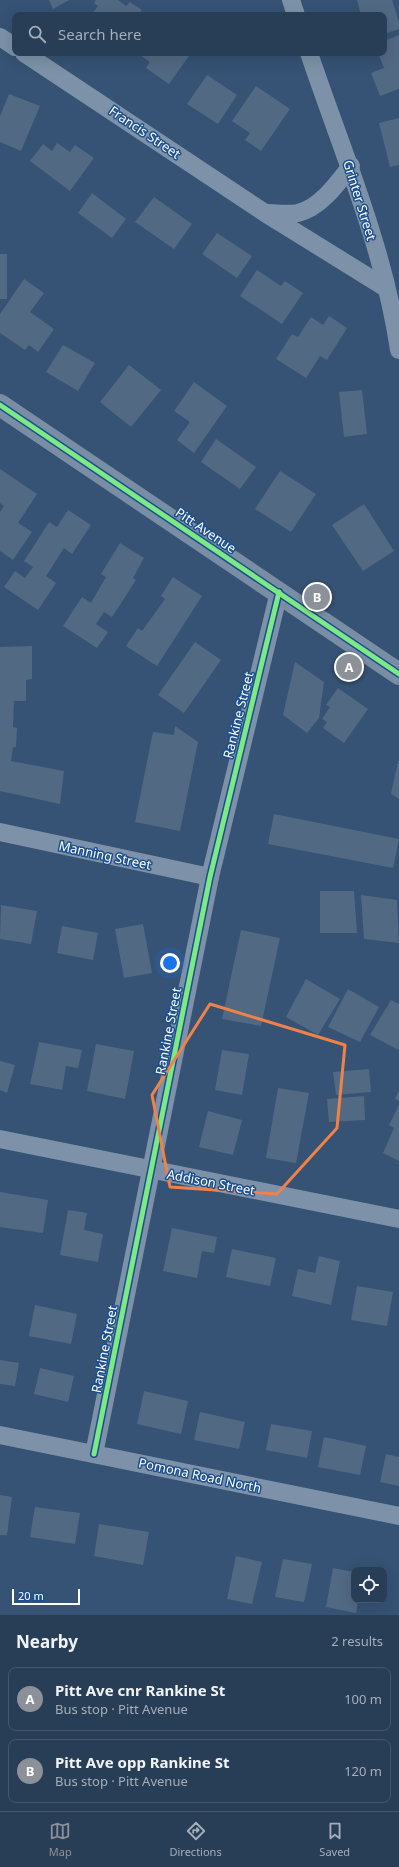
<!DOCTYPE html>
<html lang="en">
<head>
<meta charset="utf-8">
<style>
	body { margin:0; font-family:"Noto Sans",sans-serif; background:#30455d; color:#f1f3f6 }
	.controls { position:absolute; right:12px; bottom:12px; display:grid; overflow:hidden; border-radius:8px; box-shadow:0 4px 16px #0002 }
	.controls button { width:36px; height:36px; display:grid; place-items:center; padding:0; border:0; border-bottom:1px solid #44576d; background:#283e57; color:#f1f3f6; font:20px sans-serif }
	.scale { position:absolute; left:12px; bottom:10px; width:68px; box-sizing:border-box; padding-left:4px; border:2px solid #fff; border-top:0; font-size:11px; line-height:14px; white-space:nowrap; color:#fff; -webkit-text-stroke:3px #1b4f8f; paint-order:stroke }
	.you { position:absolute; left:170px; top:963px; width:14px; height:14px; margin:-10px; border:3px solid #fff; border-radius:50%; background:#1a73e8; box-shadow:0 0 0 6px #1a73e833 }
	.badge { display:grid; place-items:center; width:26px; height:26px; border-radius:50%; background:#8c9099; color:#fff; font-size:13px; font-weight:700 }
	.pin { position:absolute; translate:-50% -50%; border:2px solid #fff; box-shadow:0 1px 4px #0006 }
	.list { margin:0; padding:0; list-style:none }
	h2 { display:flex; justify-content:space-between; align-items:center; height:52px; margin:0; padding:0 16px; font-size:17px }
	h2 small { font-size:13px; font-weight:400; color:#a5aeba }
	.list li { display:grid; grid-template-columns:26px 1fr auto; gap:12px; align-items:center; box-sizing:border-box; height:64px; margin:0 8px 8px; padding:0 8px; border:1px solid #44576d; border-radius:8px }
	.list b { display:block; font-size:15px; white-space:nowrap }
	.list p { margin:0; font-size:13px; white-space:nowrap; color:#a5aeba }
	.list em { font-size:13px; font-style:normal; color:#a5aeba }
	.icon { flex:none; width:22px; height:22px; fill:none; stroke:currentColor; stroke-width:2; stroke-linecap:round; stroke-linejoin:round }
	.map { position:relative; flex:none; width:399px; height:1615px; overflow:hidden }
	.search { position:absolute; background:#283e57; box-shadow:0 4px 16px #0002; left:12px; right:12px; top:12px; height:44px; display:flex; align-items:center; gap:10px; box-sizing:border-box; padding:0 14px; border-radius:8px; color:#a5aeba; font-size:15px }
	.sheet { height:196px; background:#283e57 }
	nav { display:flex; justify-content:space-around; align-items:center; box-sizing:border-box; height:56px; border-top:1px solid #44576d; background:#283e57; font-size:11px; color:#a5aeba }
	nav a { display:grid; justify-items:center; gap:2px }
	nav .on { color:#8c9099 }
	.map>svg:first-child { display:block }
	.building { fill:#526984 }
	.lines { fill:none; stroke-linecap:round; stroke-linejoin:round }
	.street { stroke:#7d92a8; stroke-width:18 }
	.secondary { stroke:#798da4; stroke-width:22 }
	.cycleway-casing { stroke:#1b4f8f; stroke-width:8 }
	.cycleway { stroke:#7ce984; stroke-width:5 }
	.marked { fill:none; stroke:#ee8249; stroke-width:3; stroke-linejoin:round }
	.labels { text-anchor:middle; stroke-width:3; stroke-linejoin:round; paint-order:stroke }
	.street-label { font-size:13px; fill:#fff; stroke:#1b4f8f }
</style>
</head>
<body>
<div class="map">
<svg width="399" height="1615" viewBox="0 0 399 1615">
	<rect width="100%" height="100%" fill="#365274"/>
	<g class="building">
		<polygon points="49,0 69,0 53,9"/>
		<polygon points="96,0 118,0 126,6 130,2 142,10 138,15 91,15 98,6 94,3"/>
		<polygon points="357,0 392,0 399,22 399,29 384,34 384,15 361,15"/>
		<polygon points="399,35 399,89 380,96 371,73 384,68 378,53 384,53 384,41"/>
		<polygon points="137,53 191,53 169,84 146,68 150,62"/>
		<polygon points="207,75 237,95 218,124 187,104"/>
		<polygon points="256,86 290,109 261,151 245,140 250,133 232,121"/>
		<polygon points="9,94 40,106 21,151 0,142 0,116"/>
		<polygon points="399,118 399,165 390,167 379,123"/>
		<polygon points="57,143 70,152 75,145 94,158 70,191 30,161 43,144 52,151"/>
		<polygon points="92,193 126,219 112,238 78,213"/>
		<polygon points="154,197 192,224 174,249 135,222"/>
		<polygon points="217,233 252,256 237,278 202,254"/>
		<rect x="0" y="254" width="7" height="45"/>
		<polygon points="257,270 281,286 285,281 303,293 282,324 240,296"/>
		<polygon points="24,279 44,293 30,312 54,329 38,352 29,345 25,350 0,333 0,314"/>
		<polygon points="329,316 347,328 327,360 320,356 306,378 276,359 292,334 298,337 311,317 323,325"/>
		<polygon points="63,345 95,363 78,391 46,372"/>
		<polygon points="129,365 161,390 131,427 100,402"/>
		<polygon points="194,382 227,406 194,453 177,440 190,422 174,411"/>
		<polygon points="362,390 367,434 344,437 339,392"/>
		<polygon points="216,439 256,467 240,489 201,462"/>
		<polygon points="0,469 37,494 18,523 32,532 13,560 0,551 0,512 4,506 0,503"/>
		<polygon points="280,471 316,494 291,532 255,509"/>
		<polygon points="364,504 394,551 363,571 332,525"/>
		<polygon points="68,510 91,525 72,554 64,548 46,576 56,583 38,610 4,587 15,571 25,578 33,567 24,561 35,544 49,522 57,527"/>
		<polygon points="120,543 144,558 133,578 136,580 112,617 104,612 96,624 108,632 97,648 63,626 82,597 91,603 106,577 101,574"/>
		<polygon points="173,577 202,596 157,666 126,646 138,628 142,631 165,599 161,596"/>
		<polygon points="195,642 221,660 184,713 158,695"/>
		<polygon points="32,646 32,679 26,680 26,701 14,701 13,727 17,728 16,747 13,747 11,761 64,771 60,804 0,791 0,647"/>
		<polygon points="295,662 324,682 319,718 307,733 283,715"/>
		<polygon points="338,688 368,709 344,743 323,728 327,722 322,719 330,707 326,705"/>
		<polygon points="175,726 198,742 180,831 135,822 153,732 174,735"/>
		<polygon points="398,761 399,761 399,799 391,794"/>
		<polygon points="274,814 399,839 393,868 268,844"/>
		<polygon points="320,891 354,891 357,933 320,933"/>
		<polygon points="361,895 397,900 399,943 364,939"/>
		<polygon points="1,905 37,911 31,944 0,939"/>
		<polygon points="143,924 152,973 124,978 115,929"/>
		<polygon points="62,926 98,933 93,960 57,953"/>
		<polygon points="241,930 280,938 261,1026 222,1019"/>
		<polygon points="306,979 340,999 318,1035 286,1017"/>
		<polygon points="348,989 379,1007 360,1042 328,1027"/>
		<polygon points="391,1000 399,1004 399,1050 370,1035"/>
		<polygon points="39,1042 82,1050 78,1068 66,1066 62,1090 30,1084"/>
		<polygon points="96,1044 134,1051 125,1099 87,1091"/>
		<polygon points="222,1050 249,1054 242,1095 215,1090"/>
		<polygon points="0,1061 15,1065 7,1093 0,1090"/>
		<polygon points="369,1069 371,1092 336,1095 333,1072"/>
		<polygon points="278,1088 309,1093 296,1163 266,1158"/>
		<polygon points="399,1090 399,1101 395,1099"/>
		<polygon points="364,1096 365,1120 329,1122 327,1099"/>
		<polygon points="399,1105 399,1161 383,1153 394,1128 389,1125"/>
		<polygon points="208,1111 242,1120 233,1155 199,1147"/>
		<polygon points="0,1192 48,1200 43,1233 0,1227"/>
		<polygon points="68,1210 87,1213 84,1230 103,1234 98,1262 60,1255"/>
		<polygon points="172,1228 217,1237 214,1253 202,1251 197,1278 163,1271"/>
		<polygon points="232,1249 276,1258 270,1286 226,1277"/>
		<polygon points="319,1256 340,1261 331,1305 292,1296 298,1269 315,1273"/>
		<polygon points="357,1286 393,1292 387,1326 351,1320"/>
		<polygon points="35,1305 77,1314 71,1344 29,1336"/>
		<polygon points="0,1360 19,1363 15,1386 0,1384"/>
		<polygon points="40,1368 74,1376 68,1402 34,1394"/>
		<polygon points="144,1391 188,1401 181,1434 137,1424"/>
		<polygon points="200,1412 245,1422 239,1449 194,1440"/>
		<polygon points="271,1424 312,1431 307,1458 266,1450"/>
		<polygon points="324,1437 366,1446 360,1475 318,1467"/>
		<polygon points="386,1454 399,1457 399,1486 380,1482"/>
		<polygon points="0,1495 12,1497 7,1535 0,1535"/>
		<polygon points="35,1507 80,1513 75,1544 30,1537"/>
		<polygon points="99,1524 149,1532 143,1565 94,1556"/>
		<polygon points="236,1556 262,1562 252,1604 227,1599"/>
		<polygon points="283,1559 312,1564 304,1602 275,1597"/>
		<polygon points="333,1568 354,1572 354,1600 358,1600 356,1613 326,1607"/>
	</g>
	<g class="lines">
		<g class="street">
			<polyline points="291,0 296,15"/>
			<polyline points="0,37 15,47"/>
			<polyline points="24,53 265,213 386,288"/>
			<path d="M309 53C342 151 384 247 399 350"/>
			<path d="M266 213C276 213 288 215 298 213 320 208 338 183 351 166"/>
			<polyline points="0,832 210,877"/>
			<polyline points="0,1139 399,1219"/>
			<polyline points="0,1435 399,1516"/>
			<polyline points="94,1454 210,877 279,592"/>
		</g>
		<polyline class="secondary" points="0,405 399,674"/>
		<defs>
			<g id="cycleway">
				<polyline points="0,405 399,674"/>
				<polyline points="94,1454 210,877 279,592"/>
			</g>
		</defs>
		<use href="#cycleway" class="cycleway-casing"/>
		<use href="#cycleway" class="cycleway"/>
	</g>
	<path class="marked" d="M210 1004 345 1045 337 1128 277 1194 170 1187 152 1095Z"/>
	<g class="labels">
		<g class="street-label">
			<text transform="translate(145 132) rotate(34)" y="5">Francis Street</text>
			<text transform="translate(360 200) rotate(73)" y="5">Grinter Street</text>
			<text transform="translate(206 530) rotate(34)" y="5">Pitt Avenue</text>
			<text transform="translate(238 715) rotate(-76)" y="5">Rankine Street</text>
			<text transform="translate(105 855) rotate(12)" y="5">Manning Street</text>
			<text transform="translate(168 1031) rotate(-79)" y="5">Rankine Street</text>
			<text transform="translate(211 1182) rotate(11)" y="5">Addison Street</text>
			<text transform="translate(104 1349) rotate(-79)" y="5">Rankine Street</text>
			<text transform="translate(200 1475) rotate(12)" y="5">Pomona Road North</text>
		</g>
	</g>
</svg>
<div class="controls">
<button><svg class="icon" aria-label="locate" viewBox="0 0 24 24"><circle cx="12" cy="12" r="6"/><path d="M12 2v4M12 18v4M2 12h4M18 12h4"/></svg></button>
</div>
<div class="scale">20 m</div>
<div class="you"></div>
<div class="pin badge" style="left:349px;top:667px">A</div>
<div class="pin badge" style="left:317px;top:597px">B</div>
<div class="search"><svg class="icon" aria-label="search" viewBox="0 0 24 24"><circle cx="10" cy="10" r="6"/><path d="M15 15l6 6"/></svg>Search here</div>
</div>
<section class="sheet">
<h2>Nearby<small>2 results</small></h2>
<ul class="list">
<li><span class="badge">A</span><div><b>Pitt Ave cnr Rankine St</b><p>Bus stop · Pitt Avenue</p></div><em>100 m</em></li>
<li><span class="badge">B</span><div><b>Pitt Ave opp Rankine St</b><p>Bus stop · Pitt Avenue</p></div><em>120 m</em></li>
</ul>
</section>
<nav>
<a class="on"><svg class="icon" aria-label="map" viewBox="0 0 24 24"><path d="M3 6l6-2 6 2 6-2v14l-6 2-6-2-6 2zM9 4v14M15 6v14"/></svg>Map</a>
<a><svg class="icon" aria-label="directions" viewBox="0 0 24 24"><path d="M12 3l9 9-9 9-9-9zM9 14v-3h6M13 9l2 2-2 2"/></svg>Directions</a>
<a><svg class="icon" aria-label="saved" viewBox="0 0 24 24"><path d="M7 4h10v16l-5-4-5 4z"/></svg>Saved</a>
</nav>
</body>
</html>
